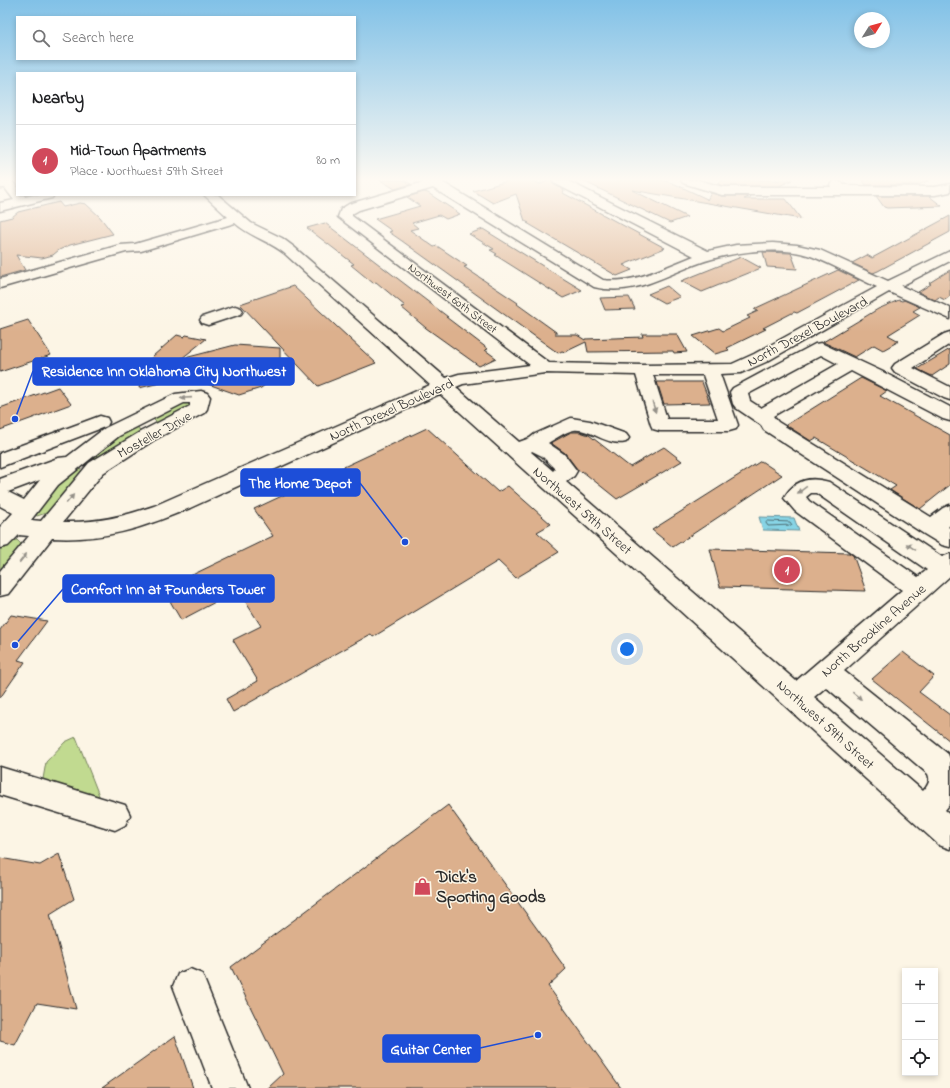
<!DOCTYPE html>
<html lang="en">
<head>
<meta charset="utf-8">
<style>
	body { margin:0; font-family:"Indie Flower",sans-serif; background:#f2f2f2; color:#202124 }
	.controls { position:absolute; right:12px; bottom:12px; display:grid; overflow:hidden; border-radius:0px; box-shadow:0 2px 6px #0003 }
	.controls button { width:36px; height:36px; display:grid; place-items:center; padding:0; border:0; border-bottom:1px solid #e0e0e0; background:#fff; color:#202124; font:20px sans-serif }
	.compass { position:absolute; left:854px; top:12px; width:36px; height:36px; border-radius:50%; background:#fff; box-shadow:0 2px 6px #0003; rotate:53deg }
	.you { position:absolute; left:627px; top:649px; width:14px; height:14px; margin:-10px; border:3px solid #fff; border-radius:50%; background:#1a73e8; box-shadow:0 0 0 6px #1a73e833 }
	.badge { display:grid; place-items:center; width:26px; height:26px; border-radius:50%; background:#d1495b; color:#fff; font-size:13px; font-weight:700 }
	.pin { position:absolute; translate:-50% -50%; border:2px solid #fff; box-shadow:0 1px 4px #0006 }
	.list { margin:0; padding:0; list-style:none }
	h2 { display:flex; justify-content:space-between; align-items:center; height:52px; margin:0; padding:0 16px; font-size:17px }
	h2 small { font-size:13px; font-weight:400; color:#757577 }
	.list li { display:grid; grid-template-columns:26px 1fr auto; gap:12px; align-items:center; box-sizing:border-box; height:72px; padding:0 16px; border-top:1px solid #e0e0e0 }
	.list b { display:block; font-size:15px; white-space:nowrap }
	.list p { margin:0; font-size:13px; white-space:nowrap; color:#757577 }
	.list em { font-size:13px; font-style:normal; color:#757577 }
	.icon { flex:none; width:22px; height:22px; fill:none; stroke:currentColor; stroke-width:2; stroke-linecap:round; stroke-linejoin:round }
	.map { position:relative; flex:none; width:950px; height:1088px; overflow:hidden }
	.search { position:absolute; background:#fff; box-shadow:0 2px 6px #0003; left:16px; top:16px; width:340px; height:44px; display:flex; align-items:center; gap:10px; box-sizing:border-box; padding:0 14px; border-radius:0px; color:#757577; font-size:15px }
	.panel { position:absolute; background:#fff; box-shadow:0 2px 6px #0003; left:16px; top:72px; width:340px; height:124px; border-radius:0px }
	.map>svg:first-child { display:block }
	.green { fill:#c1da90; stroke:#76825e }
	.water { fill:#87d4e5; stroke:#62909b }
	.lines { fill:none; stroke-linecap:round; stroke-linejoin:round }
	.shore { stroke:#506f75; stroke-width:1 }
	.building { fill:#dcb08d; stroke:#2b2b2b }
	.minor-casing { stroke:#2b2b2b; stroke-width:3 }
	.minor { fill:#fcf5e5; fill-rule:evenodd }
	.oneway { fill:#949088 }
	.labels { text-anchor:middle; stroke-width:3; stroke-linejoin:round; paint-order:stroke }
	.far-street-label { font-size:12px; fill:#2b2b2b; stroke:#fcf5e5 }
	.street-label { font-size:14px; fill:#2b2b2b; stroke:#fcf5e5 }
	.near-poi-label { font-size:17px; font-weight:bold; fill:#2b2b2b; stroke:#fcf5e5; text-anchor:start }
	.leader { fill:none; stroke:#1d4ed8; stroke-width:1.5 }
	.callout-dot { fill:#1d4ed8; stroke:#fcf5e5; stroke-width:1.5 }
	.callout { fill:#1d4ed8; stroke:#1d4ed8; stroke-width:1.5 }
	.callout-label { font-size:15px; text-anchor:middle; font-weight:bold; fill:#fff }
</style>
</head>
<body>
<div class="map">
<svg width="950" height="1088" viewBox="0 0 950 1088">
	<rect width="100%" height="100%" fill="#fcf5e5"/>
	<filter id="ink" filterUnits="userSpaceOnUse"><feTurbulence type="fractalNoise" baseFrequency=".025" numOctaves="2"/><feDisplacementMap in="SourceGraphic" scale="8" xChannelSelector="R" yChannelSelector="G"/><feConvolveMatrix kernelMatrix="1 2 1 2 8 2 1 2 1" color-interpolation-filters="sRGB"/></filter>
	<g filter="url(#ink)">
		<g class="green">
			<polygon points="185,402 189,403 192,406 162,423 156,422 154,420 155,416"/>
			<polygon points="138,427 141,433 101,460 93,460 89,458 89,454 132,428"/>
			<polygon points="80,469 84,473 49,512 37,516 33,513 35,508 73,470"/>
			<polygon points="17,540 21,544 20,550 0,575 0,550 9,542"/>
			<polygon points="76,737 100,798 49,785 43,779 46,762 65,742"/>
		</g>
		<polygon class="water" points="759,517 794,518 799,531 763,530"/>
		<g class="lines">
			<polygon class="shore" points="768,521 790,522 792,525 768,526 766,523"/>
		</g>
		<g class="building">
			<polygon points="380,180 404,180 411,184 395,189"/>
			<polygon points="511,180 531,180 540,184 551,180 553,184 564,190 563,193 665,248 623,265 632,270 617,276 527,223 529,223 525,221 516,194 493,203 473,191"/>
			<polygon points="581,180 662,180 675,184 707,199 707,200 711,193 722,196 751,196 744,199 786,199 801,219 632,190 687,217 670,223"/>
			<polygon points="721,180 792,180 779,186 723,186 718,184"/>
			<polygon points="862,180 930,180 918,185 866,185"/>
			<polygon points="424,192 428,193 460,214 446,219 439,215 412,223 418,228 410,230 434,247 437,246 467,266 464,267 518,303 517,304 556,332 556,335 577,335 585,340 585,339 643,337 642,334 677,334 687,352 674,353 673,351 588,352 586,342 565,352 562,351 558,353 402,241 389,232 392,231 375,219 420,206 407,197"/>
			<polygon points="876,196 929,196 942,206 887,208 884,207"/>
			<polygon points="59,202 63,207 80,203 86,204 100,217 113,234 70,245 59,250 53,255 42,258 16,255 25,270 0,277 0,220 12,217 18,212"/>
			<polygon points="950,216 950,232 878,271 873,273 852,263 867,255 872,258"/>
			<polygon points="325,223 448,317 446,317 488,349 485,350 496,358 479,366 426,328 401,307 405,306 376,282 373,283 351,265 354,264 307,228"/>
			<polygon points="483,229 546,268 582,290 563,298 495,255 497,254 490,250 494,249 469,234"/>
			<polygon points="763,252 791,253 797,269 767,267"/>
			<polygon points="741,257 761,268 702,292 681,281"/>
			<polygon points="838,270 859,280 797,313 794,312 763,328 766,329 727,348 729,350 715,354 693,336 719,328 723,331 750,318 747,316 758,311 754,309"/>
			<polygon points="950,270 950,296 945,300 939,297 935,300 918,292 931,284 929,283"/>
			<polygon points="293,286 376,363 318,386 240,304"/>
			<polygon points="667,286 680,297 664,303 648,294"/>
			<polygon points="629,297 635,309 605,310 600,298"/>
			<polygon points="899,300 902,301 904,300 920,307 913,311 920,315 888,335 899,341 883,350 874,345 855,357 823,342 878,309"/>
			<polygon points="28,320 51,355 0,372 0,329"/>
			<polygon points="177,335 184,337 186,335 206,339 181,359 235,345 280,348 280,373 261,388 239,395 208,384 202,373 139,388 144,366 153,356"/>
			<polygon points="950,349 950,364 932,376 917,369"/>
			<polygon points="861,378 887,391 880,396 950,435 950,485 920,509 890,490 896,486 816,438 811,441 786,425"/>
			<polygon points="657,382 702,382 710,403 664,404"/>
			<polygon points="58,387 71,404 0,430 0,408"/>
			<polygon points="427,428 498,492 508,486 551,524 537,532 559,552 516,578 498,561 373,637 371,634 233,712 226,699 258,681 233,640 261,626 238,590 181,620 163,589 273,536 254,509"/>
			<polygon points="571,432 580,432 589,435 630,467 664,447 682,461 617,499 582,471 581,472 577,469 565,453 551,443"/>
			<polygon points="761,461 782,475 673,547 652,530"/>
			<polygon points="710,549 849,553 853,555 866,591 720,587"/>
			<polygon points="11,615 47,621 18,660 25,662 0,698 0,630"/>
			<polygon points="903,652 934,676 919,692 950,715 950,741 872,679"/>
			<polygon points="448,805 566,969 548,986 621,1088 268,1088 283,1074 231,967"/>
			<polygon points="59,854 74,899 50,914 76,1009 37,1003 15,1045 0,1041 0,858 40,865"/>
			<polygon points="175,1036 193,1088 102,1088"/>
		</g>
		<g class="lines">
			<defs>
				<g id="minor">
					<polygon points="0,180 12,181 17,187 17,195 24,195 25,197 33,195 54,195 52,198 0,211 0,203 14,200 5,188 0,188"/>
					<path d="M423 180H439L603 280C635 284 665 267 694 256L554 183 552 180H566L708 251 736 245 773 243 797 245 820 250 888 281 950 251V261L901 286 950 308V319L889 292 766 362 741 373 720 374 738 425 736 429 729 431H660L653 429 651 425 636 375 545 373 463 384 456 387 519 442 530 438 535 434 571 418 590 421 626 434 629 438 626 442C607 447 590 428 574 430 566 431 555 439 548 443L564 454 577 471 574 476 566 482 796 681 902 590 795 511 784 498C794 480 810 476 829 482L942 557 950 554V576L844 671 948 754 950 759V804L945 810 950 814V849L939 845 440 394 190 508C142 528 105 541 52 538L8 594 0 596V571L29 536 19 535 8 546 0 548V527L13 513 0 506V479L58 458 67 457 105 428 175 394 201 391 207 393 210 397 207 409 204 413 154 440 103 473 63 522C95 523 123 517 154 506L430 385 284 253C269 241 249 236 235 223L141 251 126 252 0 288V279L120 245 135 244 228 217 204 195H218L251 223 282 238 294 247 446 378 459 374 530 365 338 217 341 209 349 204 424 182ZM433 188 594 287C639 298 671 270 712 259 740 251 783 246 811 256 834 265 855 277 877 287L754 354 732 364 643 365 549 363 352 216V214L359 210ZM653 375H703L718 419H667ZM184 403H190V406L140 432 89 463 41 521 31 520 58 485 119 436ZM532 451 542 456 555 469 553 471 531 452ZM40 480 24 500 8 492ZM811 493H816L927 570 918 577 809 501 806 497ZM826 687 928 774C931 781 928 786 923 791L814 697Z"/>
					<polygon points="681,180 698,180 723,187 831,187 830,185 832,182 836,181 851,186 935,187 950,184 950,192 935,195 722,195 683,183"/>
					<polygon points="235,306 241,308 243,311 241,314 208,325 202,323 200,320 202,317"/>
					<polygon points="950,332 950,344 913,368 950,387 950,400 944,398 895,372 892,368 895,364 944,334"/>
					<path d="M821 343 883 372 950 407V421L943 419 851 371 773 416 778 422 931 517 943 508 950 505V525L948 527 950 528V547L942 545 924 534 764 430 761 425 736 408 733 404 730 392 733 388 815 344ZM821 355 838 364 761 408 750 401 748 394Z"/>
					<polygon points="100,416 107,418 109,422 107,426 0,467 0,453"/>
					<polygon points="0,767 125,805 130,815 125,825 115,830 0,795"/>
					<polygon points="190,969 202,974 248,1088 212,1088 173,986 178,974"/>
				</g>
			</defs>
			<use href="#minor" class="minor-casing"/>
			<use href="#minor" class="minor"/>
		</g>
		<defs><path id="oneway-solid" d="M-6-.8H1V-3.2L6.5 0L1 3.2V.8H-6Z"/></defs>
		<g class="oneway">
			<use href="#oneway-solid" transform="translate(186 398) rotate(176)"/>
			<use href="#oneway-solid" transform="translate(654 407) rotate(73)"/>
			<use href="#oneway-solid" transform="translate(802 490) rotate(144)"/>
			<use href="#oneway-solid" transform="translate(70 499) rotate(-50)"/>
			<use href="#oneway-solid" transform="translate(911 547) rotate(-146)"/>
			<use href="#oneway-solid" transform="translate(23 558) rotate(-51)"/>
			<use href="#oneway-solid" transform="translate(857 696) rotate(39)"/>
		</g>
	</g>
	<linearGradient id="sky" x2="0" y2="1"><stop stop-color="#81c1e7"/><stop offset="0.54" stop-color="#fefaf3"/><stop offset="1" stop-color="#fefaf3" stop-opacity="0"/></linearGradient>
	<rect width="950" height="332" fill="url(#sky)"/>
	<defs>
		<symbol id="shop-bare" viewBox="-9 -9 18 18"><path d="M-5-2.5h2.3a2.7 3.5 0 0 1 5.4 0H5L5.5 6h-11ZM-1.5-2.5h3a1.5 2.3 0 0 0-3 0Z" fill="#d1495b" stroke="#fcf5e5" stroke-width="2.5" paint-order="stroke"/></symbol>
	</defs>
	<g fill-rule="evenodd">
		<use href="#shop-bare" x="410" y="874" width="25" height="25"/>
	</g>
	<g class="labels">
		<g class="far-street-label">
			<text transform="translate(453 298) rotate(37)" y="4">Northwest 60th Street</text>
		</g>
		<g class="street-label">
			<text transform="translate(807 331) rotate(-28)" y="5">North Drexel Boulevard</text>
			<text transform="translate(391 409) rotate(-24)" y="5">North Drexel Boulevard</text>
			<text transform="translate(154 434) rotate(-29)" y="5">Mosteller Drive</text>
			<text transform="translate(583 510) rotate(41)" y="5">Northwest 59th Street</text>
			<text transform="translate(873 630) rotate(-41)" y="5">North Brookline Avenue</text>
			<text transform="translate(826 724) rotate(42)" y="5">Northwest 59th Street</text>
		</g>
		<g class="near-poi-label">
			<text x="436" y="882">Dick's<tspan x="436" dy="20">Sporting Goods</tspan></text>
		</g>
	</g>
	<path class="leader" d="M15 419L33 371M405 542L360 483M15 645L63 589M538 1035L480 1048"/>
	<g class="callout-dot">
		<circle cx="15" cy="419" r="4"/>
		<circle cx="405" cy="542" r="4"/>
		<circle cx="15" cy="645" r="4"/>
		<circle cx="538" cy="1035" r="4"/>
	</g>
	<g class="callout">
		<rect x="33" y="358" width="261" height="27" rx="4"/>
		<rect x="241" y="469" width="119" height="27" rx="4"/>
		<rect x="63" y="575" width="211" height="27" rx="4"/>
		<rect x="383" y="1035" width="97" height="27" rx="4"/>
	</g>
	<g class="callout-label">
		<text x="164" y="376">Residence Inn Oklahoma City Northwest</text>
		<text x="300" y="488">The Home Depot</text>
		<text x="168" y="594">Comfort Inn at Founders Tower</text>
		<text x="431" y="1054">Guitar Center</text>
	</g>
</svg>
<div class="controls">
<button>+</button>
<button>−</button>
<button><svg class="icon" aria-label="locate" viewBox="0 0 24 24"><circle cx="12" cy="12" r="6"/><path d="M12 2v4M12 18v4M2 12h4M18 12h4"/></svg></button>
</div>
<svg class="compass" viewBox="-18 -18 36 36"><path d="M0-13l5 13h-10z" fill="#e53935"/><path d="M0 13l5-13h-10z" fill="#757577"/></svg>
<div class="you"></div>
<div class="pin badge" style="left:787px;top:570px">1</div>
<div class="search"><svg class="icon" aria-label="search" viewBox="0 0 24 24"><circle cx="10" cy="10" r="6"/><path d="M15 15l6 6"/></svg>Search here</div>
<section class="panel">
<h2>Nearby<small></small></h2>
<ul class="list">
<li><span class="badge">1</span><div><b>Mid-Town Apartments</b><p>Place · Northwest 59th Street</p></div><em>80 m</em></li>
</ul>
</section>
</div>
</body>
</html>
